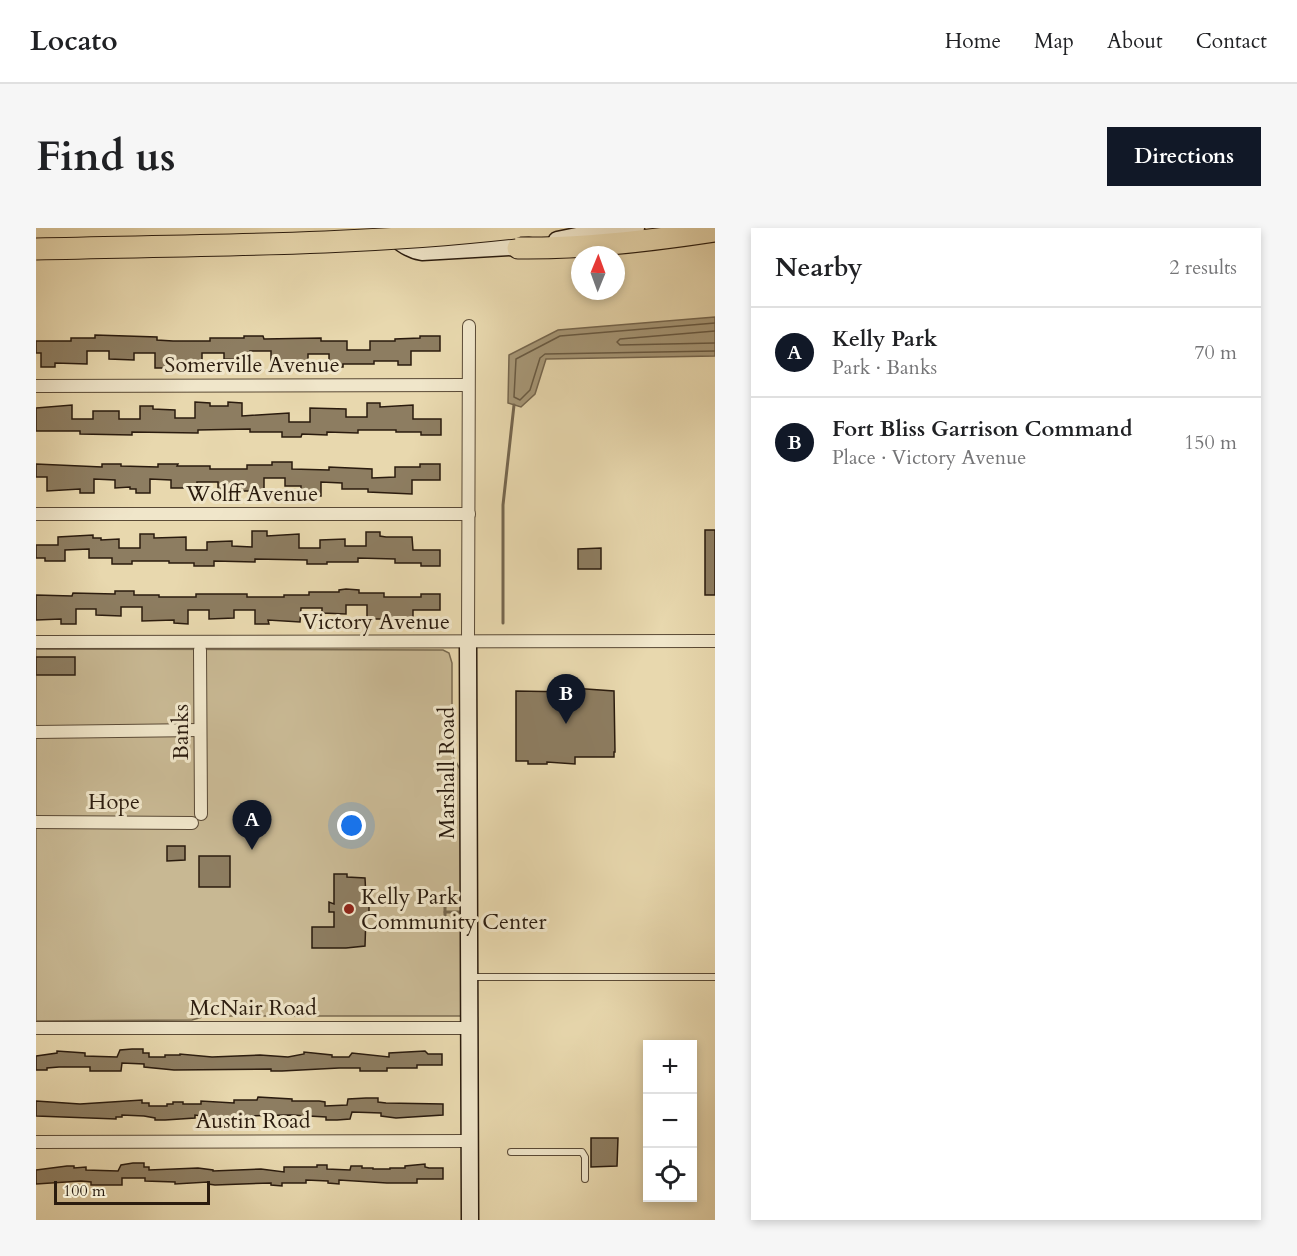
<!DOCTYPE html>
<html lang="en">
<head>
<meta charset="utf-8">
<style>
	body { margin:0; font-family:Cardo,serif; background:#f6f6f6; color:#202124 }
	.controls { position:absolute; right:18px; bottom:18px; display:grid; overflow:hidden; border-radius:0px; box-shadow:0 3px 9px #0003 }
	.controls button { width:54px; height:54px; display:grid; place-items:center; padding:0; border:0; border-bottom:2px solid #e0e0e0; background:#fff; color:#202124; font:30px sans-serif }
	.compass { position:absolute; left:535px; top:18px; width:54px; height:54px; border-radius:50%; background:#fff; box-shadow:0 3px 9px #0003; rotate:1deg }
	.scale { position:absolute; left:18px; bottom:15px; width:156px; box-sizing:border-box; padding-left:6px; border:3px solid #2a1b0e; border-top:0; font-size:16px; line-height:21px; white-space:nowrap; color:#2a1b0e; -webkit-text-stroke:4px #f0e6ca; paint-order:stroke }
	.you { position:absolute; left:316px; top:598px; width:21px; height:21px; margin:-15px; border:4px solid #fff; border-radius:50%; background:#1a73e8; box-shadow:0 0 0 9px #1a73e833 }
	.badge { display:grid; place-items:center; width:39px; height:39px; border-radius:50%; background:#111827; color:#fff; font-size:20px; font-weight:700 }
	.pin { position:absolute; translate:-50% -50px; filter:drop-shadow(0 2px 3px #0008) }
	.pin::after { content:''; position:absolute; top:32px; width:21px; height:18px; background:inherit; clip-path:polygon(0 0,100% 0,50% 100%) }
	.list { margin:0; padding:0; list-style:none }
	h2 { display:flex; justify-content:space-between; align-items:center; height:78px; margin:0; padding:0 24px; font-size:26px }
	h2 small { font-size:20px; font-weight:400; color:#757577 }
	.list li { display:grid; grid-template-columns:39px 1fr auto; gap:18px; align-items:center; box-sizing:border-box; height:90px; padding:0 24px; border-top:2px solid #e0e0e0 }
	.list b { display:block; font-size:22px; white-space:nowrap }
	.list p { margin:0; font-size:20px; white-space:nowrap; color:#757577 }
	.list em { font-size:20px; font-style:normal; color:#757577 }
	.icon { flex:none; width:33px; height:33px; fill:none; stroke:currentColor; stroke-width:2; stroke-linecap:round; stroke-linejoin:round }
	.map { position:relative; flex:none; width:679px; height:992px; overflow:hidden; border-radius:0px }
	header { display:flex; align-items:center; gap:36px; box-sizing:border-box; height:84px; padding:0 30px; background:#fff; border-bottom:2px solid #e0e0e0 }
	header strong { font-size:28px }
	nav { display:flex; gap:33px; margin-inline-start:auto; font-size:21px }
	.intro { display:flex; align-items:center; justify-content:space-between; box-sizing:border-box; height:144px; padding:0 36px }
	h1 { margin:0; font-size:42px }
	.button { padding:15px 27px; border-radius:0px; background:#111827; color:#fff; font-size:21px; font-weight:700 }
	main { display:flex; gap:36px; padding:0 36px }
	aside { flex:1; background:#fff; border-radius:0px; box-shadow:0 3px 9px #0003 }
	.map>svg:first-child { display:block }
	.green { fill:#c8b893; stroke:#796a50; stroke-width:1.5 }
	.water { fill:#a79878; stroke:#75664e; stroke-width:1.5 }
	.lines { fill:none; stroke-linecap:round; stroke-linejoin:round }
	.shore { stroke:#685a43; stroke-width:1.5 }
	.stream { stroke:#75664e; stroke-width:3 }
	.building { fill:#8d7d61; stroke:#2a1b0e; stroke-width:1.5 }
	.lane-casing { stroke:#5a4a36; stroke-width:8 }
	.street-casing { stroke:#5a4a36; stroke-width:14 }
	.secondary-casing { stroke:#2a1b0e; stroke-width:19 }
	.highway-casing { stroke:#2a1b0e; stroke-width:23 }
	.lane { stroke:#f0e6ca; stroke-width:6 }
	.street { stroke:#f0e6ca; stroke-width:12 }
	.secondary { stroke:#f0e6ca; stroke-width:16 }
	.highway { stroke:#e8d8ae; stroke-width:21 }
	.highway-bridge-casing { stroke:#2a1b0e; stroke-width:23; stroke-linecap:butt }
	.highway-bridge { stroke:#e8d8ae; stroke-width:21 }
	.poi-dot { fill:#8f2418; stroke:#f0e6ca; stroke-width:2 }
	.labels { text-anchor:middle; stroke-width:6; stroke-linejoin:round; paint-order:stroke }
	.street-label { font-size:22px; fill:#2a1b0e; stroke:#f0e6ca }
	.poi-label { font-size:22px; fill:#2a1b0e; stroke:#f0e6ca; text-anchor:start }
</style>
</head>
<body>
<header>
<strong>Locato</strong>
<nav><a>Home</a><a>Map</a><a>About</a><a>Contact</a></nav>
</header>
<div class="intro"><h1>Find us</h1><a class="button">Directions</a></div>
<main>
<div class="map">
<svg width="679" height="992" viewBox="0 0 679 992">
	<rect width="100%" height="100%" fill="#e8d8ae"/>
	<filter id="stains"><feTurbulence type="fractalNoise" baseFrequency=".00333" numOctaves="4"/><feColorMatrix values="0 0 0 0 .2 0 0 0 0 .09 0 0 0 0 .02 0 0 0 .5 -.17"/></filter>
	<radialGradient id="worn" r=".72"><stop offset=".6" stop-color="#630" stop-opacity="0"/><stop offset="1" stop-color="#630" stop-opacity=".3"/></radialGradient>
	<polygon class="green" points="0,421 407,422 413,425 416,435 416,526 433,559 433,788 170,788 156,792 0,793"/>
	<polygon class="water" points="679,89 679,128 510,131 499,166 485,179 472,175 473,127 522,102"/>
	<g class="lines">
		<g class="shore">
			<polyline points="679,95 524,108 480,131 478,169 484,172 494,162 504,130 509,126 679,123"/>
			<polyline points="679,103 584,111 581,114 584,117 679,115"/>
		</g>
		<g class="stream">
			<polyline points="467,395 467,277 478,177"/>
			<polyline points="409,684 428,684"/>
			<polyline points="409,691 409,678"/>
		</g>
	</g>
	<g class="building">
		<polygon points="59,107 121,109 121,112 137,113 174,113 174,110 208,110 208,108 227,108 228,111 285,110 285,113 311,113 311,122 334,122 334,113 359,113 359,111 384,110 384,108 404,108 404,123 375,123 375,137 362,137 362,133 338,133 338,136 307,136 307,139 293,139 293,126 272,126 272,134 249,133 249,137 235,137 235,123 214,123 214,132 188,131 188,125 166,125 166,139 153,139 153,135 133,135 133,140 119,140 119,125 98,125 98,132 73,131 73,123 51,123 51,136 19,135 19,139 5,139 5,125 0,125 0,113 35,113 35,110 59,110"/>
		<polygon points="159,174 174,175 174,178 192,178 192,174 206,175 206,188 253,185 253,194 274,194 274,180 310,181 310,189 331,189 331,175 344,175 344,179 377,177 377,191 405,191 405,207 385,207 385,204 360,204 360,202 322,202 322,205 291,204 291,207 266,206 265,209 246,209 246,204 214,204 214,201 162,202 162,205 96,204 96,207 44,206 44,203 0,203 0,180 36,177 36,191 57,191 57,183 83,183 83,191 104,191 104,178 117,178 117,181 139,182 139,190 159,190"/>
		<polygon points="236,234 256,234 256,241 293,242 293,239 336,241 336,250 359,249 359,239 384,239 384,236 404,236 404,252 376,252 376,266 332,264 332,261 306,261 306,255 285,254 285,268 271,268 271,264 265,264 265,258 249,258 249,250 228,250 228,263 201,263 196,264 196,268 182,267 182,254 161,254 161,260 135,260 135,252 114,251 114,265 100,265 100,261 94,261 94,259 79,260 79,252 58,251 58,265 44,265 44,261 11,263 11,249 0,249 0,236 66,239 66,236 85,236 85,238 122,239 122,236 142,236 141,238 174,238 174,241 211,241 211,237 236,237"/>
		<rect x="669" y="302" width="10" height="65"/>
		<polygon points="216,303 231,303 231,308 263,306 263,320 284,320 284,312 309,311 309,318 330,318 330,304 344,304 344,308 350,309 376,309 377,322 404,322 404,338 385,338 385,335 359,335 359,331 322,330 322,334 291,334 291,336 271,336 271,332 219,331 219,334 178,333 178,338 158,338 158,335 133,335 133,333 96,333 96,336 76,336 76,330 53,330 53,321 29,322 29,333 9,333 9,330 0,330 0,317 22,317 22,309 57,307 57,310 65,310 65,312 83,311 83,320 104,320 104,306 118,306 118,310 150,309 150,322 171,322 171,314 196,313 196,318 216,319"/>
		<polygon points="565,320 565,341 542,341 542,321"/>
		<polygon points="310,361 323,362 323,365 348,365 348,369 385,369 385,366 404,366 404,382 377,382 377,396 363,396 363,392 357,391 331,391 331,377 310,377 310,386 286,385 286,380 265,380 264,394 232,392 233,396 219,396 219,382 198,382 198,390 173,391 173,382 152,382 152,396 138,395 138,392 106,393 106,379 85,379 85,388 60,387 60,381 40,381 40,396 25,396 25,391 0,392 0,367 36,368 37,365 79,366 79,363 98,363 98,367 123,367 123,369 160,369 160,366 211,366 211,369 248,369 248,367 273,367 273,364 303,364 303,362"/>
		<rect x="0" y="429" width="39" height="18"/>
		<polygon points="536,460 578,463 579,524 578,524 578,529 539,529 539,536 511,534 511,536 492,536 492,533 480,533 480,463 536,464"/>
		<polygon points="131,618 149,618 149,632 131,633"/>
		<rect x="163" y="628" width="31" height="31"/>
		<polygon points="298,646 311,646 311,649 329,650 330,670 333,670 333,687 330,687 329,718 310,720 276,720 276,699 298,699 298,684 293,684 293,674 298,676"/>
		<polygon points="96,821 107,821 107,825 113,825 113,829 129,829 129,827 144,827 144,826 176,829 224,827 252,829 268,826 268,824 296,827 296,829 313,829 316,825 353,829 353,825 389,823 392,826 406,826 406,837 381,837 381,840 351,840 351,843 324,843 324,840 303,840 246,843 235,843 235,841 138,842 108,839 108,836 86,835 85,843 54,843 54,839 23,839 11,840 11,842 0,842 0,828 21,825 21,823 49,825 49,828 81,829 84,822"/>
		<polygon points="222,869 256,871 256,873 283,873 289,874 289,878 311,877 312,871 330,870 342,870 342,874 350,875 407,876 407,887 360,890 345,888 345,885 316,884 314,891 301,892 290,892 290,889 255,887 200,888 187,889 187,891 159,887 159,890 129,892 119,892 119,890 108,888 86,887 86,889 80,889 80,891 0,888 0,873 44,876 106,872 106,875 113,875 113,878 131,878 131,876 137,876 137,874 147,874 147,876 165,876 165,873 198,875 198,872 221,872"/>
		<polygon points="555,910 582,910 581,938 555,939"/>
		<polygon points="97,935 108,935 108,939 113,939 113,942 162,940 177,942 177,943 225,941 248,944 248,939 281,939 281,937 291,937 291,941 314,942 315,938 326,938 326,940 337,940 337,941 354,941 354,940 369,940 369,938 389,936 389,939 393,940 407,940 407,951 381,951 381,955 351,955 303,952 303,956 292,955 292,953 270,952 270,955 246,955 246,958 235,957 235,955 179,957 172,956 172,954 139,956 139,954 109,953 109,950 86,950 86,957 55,957 55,954 45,953 0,956 0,942 31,938 38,938 38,940 50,939 50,942 82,943 85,937"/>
	</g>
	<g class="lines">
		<defs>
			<g id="lane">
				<polyline points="433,749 679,749"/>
				<polyline points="475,924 546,924 549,929 549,951"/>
			</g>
			<g id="street">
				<polyline points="0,158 432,157"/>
				<polyline points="0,286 433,286"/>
				<polyline points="0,414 679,413"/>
				<polyline points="432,414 433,98"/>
				<polyline points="164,422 165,586"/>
				<polyline points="0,504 164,502"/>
				<polyline points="0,594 156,595"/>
				<polyline points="0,800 433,800"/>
				<polyline points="0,914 434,913"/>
			</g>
			<g id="secondary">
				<path d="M350 0C360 12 370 21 386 24L493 18"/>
				<polyline points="521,12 556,5 600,0"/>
				<polyline points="432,414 434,992"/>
			</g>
			<path id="highway" d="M482 20C548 21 614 13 679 3"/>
		</defs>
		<use href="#lane" class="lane-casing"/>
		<use href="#street" class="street-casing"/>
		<use href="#secondary" class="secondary-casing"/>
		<use href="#highway" class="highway-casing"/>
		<use href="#lane" class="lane"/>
		<use href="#street" class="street"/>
		<use href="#secondary" class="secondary"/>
		<use href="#highway" class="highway"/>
		<defs>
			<path id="highway-bridge" d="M0 21C160 17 319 18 478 0"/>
		</defs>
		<use href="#highway-bridge" class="highway-bridge-casing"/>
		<use href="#highway-bridge" class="highway-bridge"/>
	</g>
	<circle class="poi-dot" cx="313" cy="681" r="6"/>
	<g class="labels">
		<g class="street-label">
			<text x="216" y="144">Somerville Avenue</text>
			<text x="216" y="273">Wolff Avenue</text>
			<text x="340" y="401">Victory Avenue</text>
			<text transform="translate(144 504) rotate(-90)" y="8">Banks</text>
			<text transform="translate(410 545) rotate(-90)" y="8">Marshall Road</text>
			<text x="78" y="581">Hope</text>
			<text x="217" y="787">McNair Road</text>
			<text x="217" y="900">Austin Road</text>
		</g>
		<g class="poi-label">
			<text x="325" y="676">Kelly Park<tspan x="325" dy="25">Community Center</tspan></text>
		</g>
	</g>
	<rect width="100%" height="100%" filter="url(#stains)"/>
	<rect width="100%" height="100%" fill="url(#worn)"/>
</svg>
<div class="controls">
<button>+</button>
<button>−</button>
<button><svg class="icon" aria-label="locate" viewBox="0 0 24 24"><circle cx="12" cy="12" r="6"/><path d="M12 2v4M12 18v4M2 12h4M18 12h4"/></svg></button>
</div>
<svg class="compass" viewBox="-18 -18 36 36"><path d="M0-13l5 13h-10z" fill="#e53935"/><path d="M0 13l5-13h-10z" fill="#757577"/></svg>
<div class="scale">100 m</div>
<div class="you"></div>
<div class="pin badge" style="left:216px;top:622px">A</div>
<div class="pin badge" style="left:530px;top:496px">B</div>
</div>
<aside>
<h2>Nearby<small>2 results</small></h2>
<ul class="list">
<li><span class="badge">A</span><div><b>Kelly Park</b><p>Park · Banks</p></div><em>70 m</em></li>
<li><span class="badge">B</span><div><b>Fort Bliss Garrison Command</b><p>Place · Victory Avenue</p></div><em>150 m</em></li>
</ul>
</aside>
</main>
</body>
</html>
